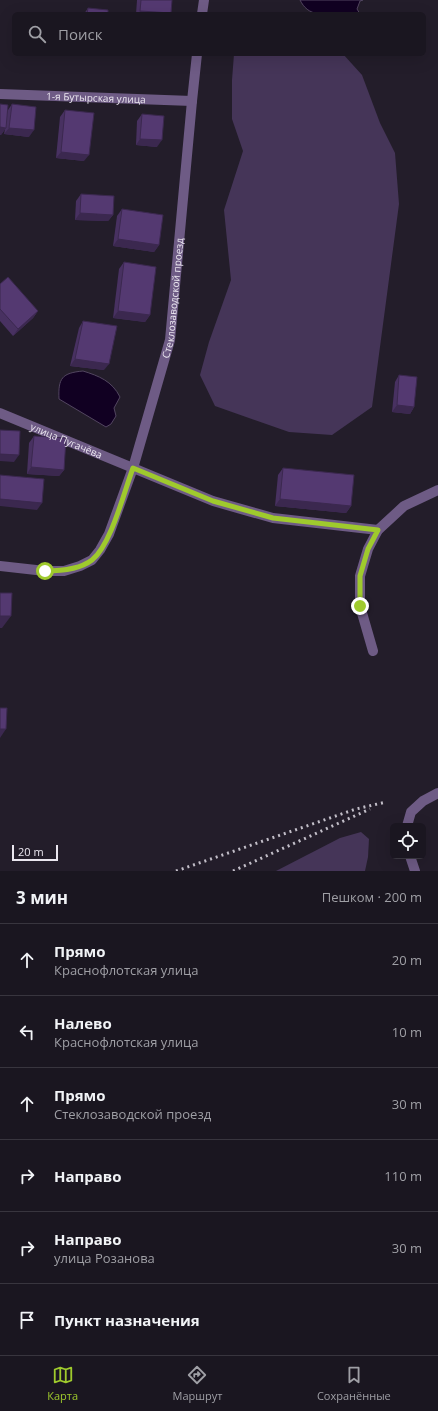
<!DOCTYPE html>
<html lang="ru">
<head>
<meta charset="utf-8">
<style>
	body { margin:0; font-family:"Open Sans",sans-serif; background:#231f29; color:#f1f3f6 }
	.controls { position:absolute; right:12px; bottom:12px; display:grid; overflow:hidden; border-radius:6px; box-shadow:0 4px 16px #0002 }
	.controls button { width:36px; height:36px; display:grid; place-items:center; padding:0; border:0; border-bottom:1px solid #38353e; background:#1a1620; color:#f1f3f6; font:20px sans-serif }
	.scale { position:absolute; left:12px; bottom:10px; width:46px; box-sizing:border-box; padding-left:4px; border:2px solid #eae6ef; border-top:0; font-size:11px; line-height:14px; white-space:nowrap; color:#eae6ef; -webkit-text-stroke:3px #231d2a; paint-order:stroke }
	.stop { position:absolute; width:12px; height:12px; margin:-9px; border:3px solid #9fca2d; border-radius:50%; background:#fff }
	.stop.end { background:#9fca2d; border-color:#fff; box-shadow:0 1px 4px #0008 }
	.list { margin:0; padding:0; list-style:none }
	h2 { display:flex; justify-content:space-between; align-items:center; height:52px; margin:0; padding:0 16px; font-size:17px }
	h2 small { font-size:13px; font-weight:400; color:#9f9fa5 }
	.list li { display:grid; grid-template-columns:26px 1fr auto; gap:12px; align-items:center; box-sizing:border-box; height:72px; padding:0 16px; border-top:1px solid #38353e }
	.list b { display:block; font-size:15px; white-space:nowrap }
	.list p { margin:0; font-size:13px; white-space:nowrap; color:#9f9fa5 }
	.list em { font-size:13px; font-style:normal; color:#9f9fa5 }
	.icon { flex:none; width:22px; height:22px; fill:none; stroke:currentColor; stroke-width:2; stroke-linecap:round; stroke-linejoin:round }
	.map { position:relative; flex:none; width:438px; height:871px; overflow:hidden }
	.search { position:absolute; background:#1a1620; box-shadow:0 4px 16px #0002; left:12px; right:12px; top:12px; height:44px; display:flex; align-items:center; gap:10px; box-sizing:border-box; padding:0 14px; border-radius:6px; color:#9f9fa5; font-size:15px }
	.sheet { height:484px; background:#1a1620 }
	nav { display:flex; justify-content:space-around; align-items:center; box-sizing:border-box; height:56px; border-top:1px solid #38353e; background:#1a1620; font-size:11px; color:#9f9fa5 }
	nav a { display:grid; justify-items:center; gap:2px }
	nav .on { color:#9fca2d }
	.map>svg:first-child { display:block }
	.green { fill:#453558 }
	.water { fill:#102; stroke:#524560 }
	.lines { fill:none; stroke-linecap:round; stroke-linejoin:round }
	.minor { stroke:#6e5b85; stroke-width:10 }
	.rail { stroke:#c2bec8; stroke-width:3; stroke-dasharray:2 4; stroke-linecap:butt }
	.wall { fill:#483161 }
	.shaded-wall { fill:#3b284f }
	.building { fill:#543971; stroke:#3b284f }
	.route { stroke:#9fca2d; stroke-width:5 }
	.labels { text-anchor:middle; stroke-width:4; stroke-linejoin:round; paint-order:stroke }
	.street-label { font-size:10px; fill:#eae6ef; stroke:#231d2a }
</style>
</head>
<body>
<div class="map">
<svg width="438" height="871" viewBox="0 0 438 871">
	<rect width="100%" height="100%" fill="#231d2a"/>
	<g class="green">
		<polygon points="234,54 343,54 362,75 380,123 395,153 399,204 372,407 332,435 289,432 215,406 200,375 209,342 231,280 224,210 243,151 232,119 232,80"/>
		<polygon points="361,832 369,839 368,857 365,871 276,871 340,838"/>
	</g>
	<g class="water">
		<path d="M300 0H363L360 1 357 9 360 14H318C309 12 304 8 300 0Z"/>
		<path d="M83 371C99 376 112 381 120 397L114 408 116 416 111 424 106 427 59 399C58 378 62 373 83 371Z"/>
	</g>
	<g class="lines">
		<g class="minor">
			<polyline points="202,14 204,0"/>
			<path id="s1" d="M0 94 192 101"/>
			<path id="s2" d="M0 413 213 501 273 518 378 530"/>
			<path id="s3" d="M0 566 45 571H64L80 566 92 560 100 550 109 534 133 468 170 340 192 101 197 54"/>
			<polyline points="373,651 360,606 360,576 368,549 378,530 404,506 438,490"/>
			<polyline points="407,826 411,812 423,801 438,793"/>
			<polyline points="410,856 415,871"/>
		</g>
		<g class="rail">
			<polyline points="176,871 356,809 386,802"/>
			<polyline points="233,871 370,809"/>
		</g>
	</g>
	<g class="wall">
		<polygon points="137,0 172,0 171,13 171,14 136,14"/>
		<polygon points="88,8 108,14 84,14"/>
		<polygon points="12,104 29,137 4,134 5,129 1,135 8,110"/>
		<polygon points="65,110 84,161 56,158 60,117"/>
		<polygon points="142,114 157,147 136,145 137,121"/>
		<polygon points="81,194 113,215 108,221 75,220 76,201"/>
		<polygon points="122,209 159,245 154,252 113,246 117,216"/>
		<polygon points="124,262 150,315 145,322 113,318 119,269"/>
		<polygon points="0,284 38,311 33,318 13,336 0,321"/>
		<polygon points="83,321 104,370 70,366 79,328"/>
		<polygon points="399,375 414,407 410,414 392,412 395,382"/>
		<polygon points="34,436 64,470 59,476 27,474 29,443"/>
		<polygon points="283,468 351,506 346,513 275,506 278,475"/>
	</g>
	<g class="shaded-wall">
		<polygon points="140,11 171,13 171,14 138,14"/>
		<polygon points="0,127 6,128 1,135 0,135"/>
		<polygon points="9,128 34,130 29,137 4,134"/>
		<polygon points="140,139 162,140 157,147 136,145"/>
		<polygon points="61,152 89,155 84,161 56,158"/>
		<polygon points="80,213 113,215 108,221 75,220"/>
		<polygon points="118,239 159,245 154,252 113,246"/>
		<polygon points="38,311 33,318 13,336 18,329"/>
		<polygon points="118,311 150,315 145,322 113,318"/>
		<polygon points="75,359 109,364 104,370 70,366"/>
		<polygon points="397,405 414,407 410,414 392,412"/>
		<polygon points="0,454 19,455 14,462 0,461"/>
		<polygon points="31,467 64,470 59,476 27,474"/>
		<polygon points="0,499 42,503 37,510 0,506"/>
		<polygon points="280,499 351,506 346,513 275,506"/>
		<polygon points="0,616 11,616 2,628 0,628"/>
		<polygon points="0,729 6,729 0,738"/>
	</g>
	<g class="building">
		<polygon points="141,0 172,0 171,13 140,11"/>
		<polygon points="88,8 108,10 108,14 87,14"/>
		<polygon points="0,104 8,105 6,128 0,127"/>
		<polygon points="12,104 36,107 34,130 9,128"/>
		<polygon points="65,110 94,113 89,155 61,152"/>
		<polygon points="142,114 164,116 162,140 140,139"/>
		<polygon points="81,194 114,196 113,215 80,213"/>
		<polygon points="122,209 163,215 159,245 118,239"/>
		<polygon points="124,262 156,267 150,315 118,311"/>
		<polygon points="8,277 38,311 18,329 0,309 0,284"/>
		<polygon points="83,321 117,326 109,364 75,359"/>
		<polygon points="399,375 417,377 414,407 397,405"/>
		<polygon points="0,430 20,431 19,455 0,454"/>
		<polygon points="34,436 66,438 64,470 31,467"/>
		<polygon points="283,468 354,475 351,506 280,499"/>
		<polygon points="0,475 44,479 42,503 0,499"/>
		<polygon points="0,593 12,593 11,616 0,616"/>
		<polygon points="0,708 7,708 6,729 0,729"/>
	</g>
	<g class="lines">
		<path class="route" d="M45 571C60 571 79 570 92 560 111 545 124 492 133 468L213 501 273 518 378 530 368 549 360 576V606"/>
	</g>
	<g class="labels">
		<g class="street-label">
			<text dy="4" stroke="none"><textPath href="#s1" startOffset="96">1-я Бутырская улица</textPath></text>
			<text dy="4" stroke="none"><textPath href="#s3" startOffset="371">Стеклозаводской проезд</textPath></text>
			<text dy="4" stroke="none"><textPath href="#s2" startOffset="72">улица Пугачёва</textPath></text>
		</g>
	</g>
</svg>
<div class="controls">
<button><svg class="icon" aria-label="locate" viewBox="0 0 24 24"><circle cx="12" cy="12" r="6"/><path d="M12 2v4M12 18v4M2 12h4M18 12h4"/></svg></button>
</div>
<div class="scale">20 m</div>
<div class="stop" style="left:45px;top:571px"></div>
<div class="stop end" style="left:360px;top:606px"></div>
<div class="search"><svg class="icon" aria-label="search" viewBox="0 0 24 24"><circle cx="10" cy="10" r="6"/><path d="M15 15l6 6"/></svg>Поиск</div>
</div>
<section class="sheet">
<h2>3 мин<small>Пешком · 200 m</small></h2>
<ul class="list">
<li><svg class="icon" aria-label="ahead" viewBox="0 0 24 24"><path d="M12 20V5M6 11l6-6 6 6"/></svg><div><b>Прямо</b><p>Краснофлотская улица</p></div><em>20 m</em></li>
<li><svg class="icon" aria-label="left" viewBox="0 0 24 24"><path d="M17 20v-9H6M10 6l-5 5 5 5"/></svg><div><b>Налево</b><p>Краснофлотская улица</p></div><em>10 m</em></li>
<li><svg class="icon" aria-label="ahead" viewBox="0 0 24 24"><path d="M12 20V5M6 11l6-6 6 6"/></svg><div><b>Прямо</b><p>Стеклозаводской проезд</p></div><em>30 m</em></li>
<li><svg class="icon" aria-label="right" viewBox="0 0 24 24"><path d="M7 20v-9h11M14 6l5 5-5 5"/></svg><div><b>Направо</b></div><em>110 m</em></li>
<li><svg class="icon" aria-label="right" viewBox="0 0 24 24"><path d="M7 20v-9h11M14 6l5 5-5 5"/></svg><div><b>Направо</b><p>улица Розанова</p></div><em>30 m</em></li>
<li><svg class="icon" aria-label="arrive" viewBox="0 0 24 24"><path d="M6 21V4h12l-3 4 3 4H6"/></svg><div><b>Пункт назначения</b></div></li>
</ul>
</section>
<nav>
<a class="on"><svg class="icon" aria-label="map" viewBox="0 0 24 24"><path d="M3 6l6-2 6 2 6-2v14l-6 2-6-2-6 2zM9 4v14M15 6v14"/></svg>Карта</a>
<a><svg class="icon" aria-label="directions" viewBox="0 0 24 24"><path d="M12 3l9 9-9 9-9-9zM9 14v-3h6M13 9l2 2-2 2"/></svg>Маршрут</a>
<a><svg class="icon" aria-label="saved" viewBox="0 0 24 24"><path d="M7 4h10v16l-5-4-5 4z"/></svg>Сохранённые</a>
</nav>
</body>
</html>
